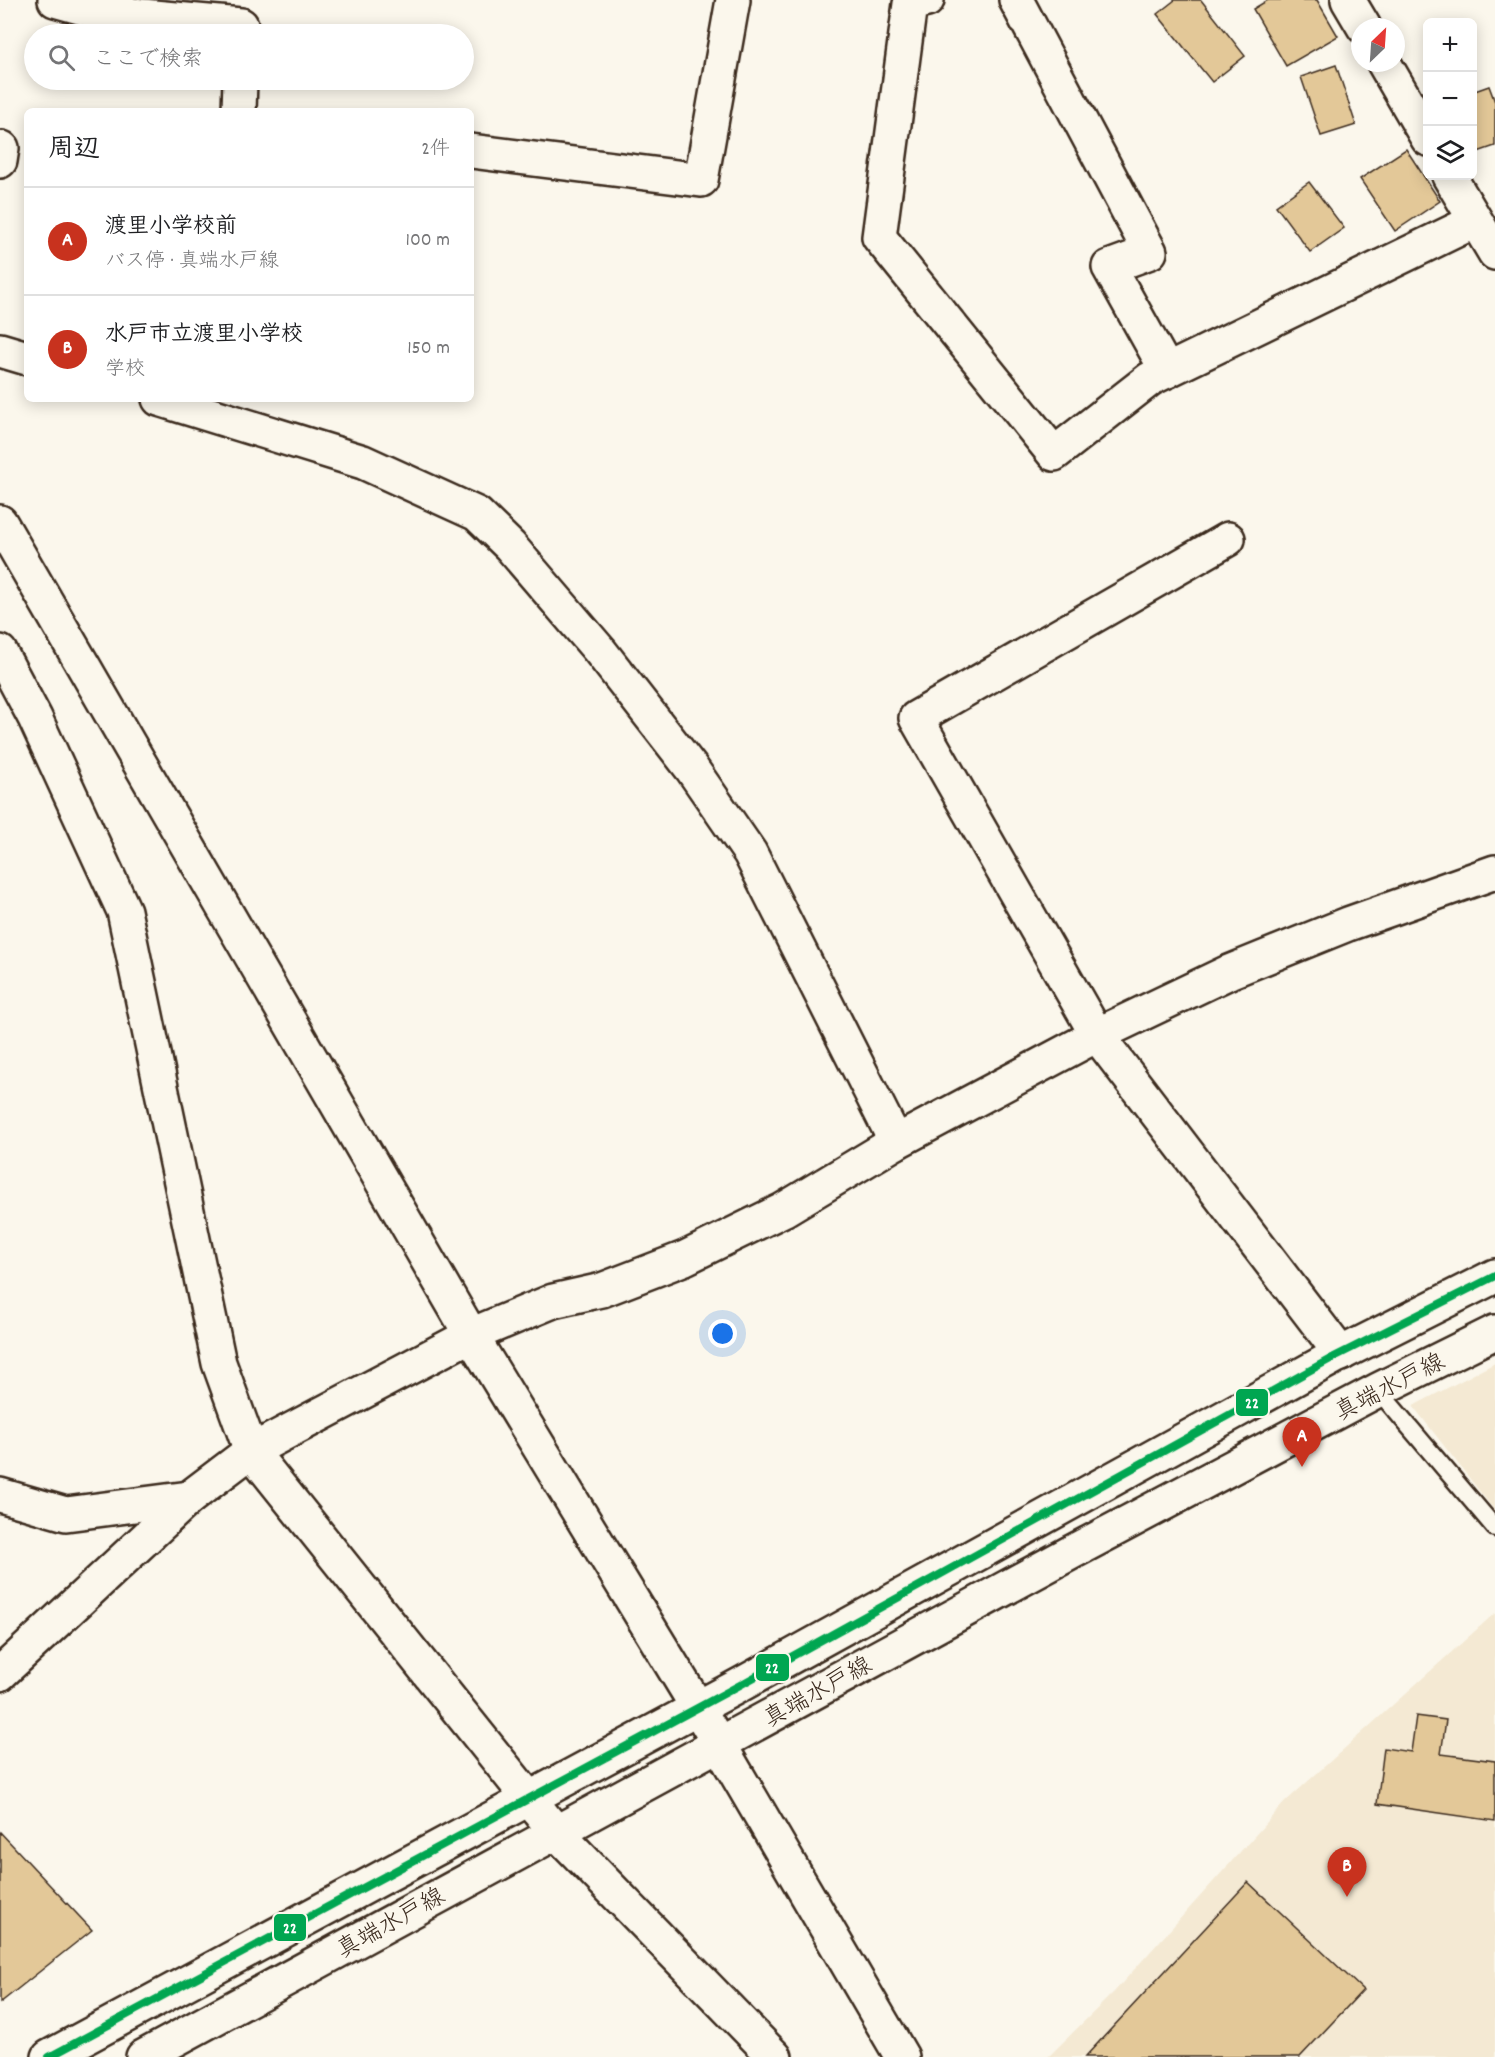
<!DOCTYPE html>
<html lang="ja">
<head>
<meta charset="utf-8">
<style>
	body { margin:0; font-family:Dekko,"Klee One",sans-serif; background:#f6f6f6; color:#202124 }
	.controls { position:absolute; right:18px; top:18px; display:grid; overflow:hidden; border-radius:9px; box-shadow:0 3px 15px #0003 }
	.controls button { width:54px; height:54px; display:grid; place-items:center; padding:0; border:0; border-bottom:2px solid #e0e0e0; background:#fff; color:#202124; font:30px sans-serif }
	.compass { position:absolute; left:1351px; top:18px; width:54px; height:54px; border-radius:50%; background:#fff; box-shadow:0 3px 15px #0003; rotate:25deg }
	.you { position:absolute; left:723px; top:1334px; width:21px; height:21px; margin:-15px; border:4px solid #fff; border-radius:50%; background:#1a73e8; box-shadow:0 0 0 9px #1a73e833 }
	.badge { display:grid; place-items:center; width:39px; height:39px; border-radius:50%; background:#c8321e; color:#fff; font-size:20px; font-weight:700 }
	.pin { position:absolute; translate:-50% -50px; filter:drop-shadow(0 2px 3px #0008) }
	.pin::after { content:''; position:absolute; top:32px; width:21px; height:18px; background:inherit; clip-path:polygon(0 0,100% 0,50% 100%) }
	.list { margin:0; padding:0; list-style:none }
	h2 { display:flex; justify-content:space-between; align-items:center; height:78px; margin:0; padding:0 24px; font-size:26px }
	h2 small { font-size:20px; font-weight:400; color:#757577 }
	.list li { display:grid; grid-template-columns:39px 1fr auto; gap:18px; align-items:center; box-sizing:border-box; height:108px; padding:0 24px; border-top:2px solid #e0e0e0 }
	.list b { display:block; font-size:22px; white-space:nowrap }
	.list p { margin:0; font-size:20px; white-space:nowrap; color:#757577 }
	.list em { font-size:20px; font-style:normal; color:#757577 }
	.icon { flex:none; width:33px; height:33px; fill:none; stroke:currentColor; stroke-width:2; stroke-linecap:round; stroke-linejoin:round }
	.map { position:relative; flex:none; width:1495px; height:2057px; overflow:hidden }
	.search { position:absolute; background:#fff; box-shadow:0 3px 15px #0003; left:24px; top:24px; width:450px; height:66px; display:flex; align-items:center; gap:15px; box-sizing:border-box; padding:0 21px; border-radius:33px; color:#757577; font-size:22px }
	.panel { position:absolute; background:#fff; box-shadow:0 3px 15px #0003; left:24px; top:108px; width:450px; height:294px; border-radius:9px }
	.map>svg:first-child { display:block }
	.built { fill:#f4e9d3 }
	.building { fill:#e3c898; stroke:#3b2a1e; stroke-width:1.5 }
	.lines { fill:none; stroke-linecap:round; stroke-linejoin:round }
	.lane-casing { stroke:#3b2a1e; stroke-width:21 }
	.street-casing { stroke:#3b2a1e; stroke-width:38 }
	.secondary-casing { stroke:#3b2a1e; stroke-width:38 }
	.lane { stroke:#fbf7ec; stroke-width:16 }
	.street { stroke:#fbf7ec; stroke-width:33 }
	.secondary { stroke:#fbf7ec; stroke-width:33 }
	.bus-1-casing { stroke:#fbf7ec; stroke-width:12 }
	.bus-1 { stroke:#00a651; stroke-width:8 }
	.labels { text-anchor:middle; stroke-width:5; stroke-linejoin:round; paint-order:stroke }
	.street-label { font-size:24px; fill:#3b2a1e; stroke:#fbf7ec }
	.line-badge { stroke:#fbf7ec; stroke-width:2 }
	.badge-label { font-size:16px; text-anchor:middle; font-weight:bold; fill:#fff }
</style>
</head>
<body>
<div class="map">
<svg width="1495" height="2057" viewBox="0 0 1495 2057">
	<rect width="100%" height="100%" fill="#fbf7ec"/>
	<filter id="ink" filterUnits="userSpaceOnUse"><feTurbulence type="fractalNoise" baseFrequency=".0167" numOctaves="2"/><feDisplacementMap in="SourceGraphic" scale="12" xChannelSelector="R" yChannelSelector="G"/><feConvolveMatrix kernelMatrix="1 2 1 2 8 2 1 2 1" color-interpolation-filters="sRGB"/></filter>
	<g filter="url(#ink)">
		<g class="built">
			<polygon points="1495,1363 1495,1511 1413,1406"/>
			<polygon points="1495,1613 1495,2057 1048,2057 1114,1992 1285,1802"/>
		</g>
		<g class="building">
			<polygon points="1175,0 1201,0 1245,56 1212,82 1157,14"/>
			<polygon points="1268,0 1317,0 1338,36 1286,66 1253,9"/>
			<polygon points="1336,65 1356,125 1321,136 1301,77"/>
			<polygon points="1489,86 1495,102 1495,146 1472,154 1472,92"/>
			<polygon points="1406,149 1440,201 1395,231 1360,179"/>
			<polygon points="1309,182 1344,228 1310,252 1276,206"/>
			<polygon points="1416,1716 1446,1720 1441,1754 1495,1761 1495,1821 1377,1804 1384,1748 1411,1752"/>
			<polygon points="0,1832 92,1930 0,2003"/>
			<polygon points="1248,1882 1363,1990 1300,2057 1085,2057"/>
		</g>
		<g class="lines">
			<defs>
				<polyline id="lane" points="1378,1390 1495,1528"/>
				<g id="street">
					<polyline points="55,0 98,12 241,25"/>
					<polyline points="927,0 910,4 879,237 1054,454 1150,379 1475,221"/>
					<polyline points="1016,0 1150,252 1109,267 1167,371"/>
					<polyline points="1348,0 1364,27"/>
					<polyline points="1384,63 1428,139"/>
					<polyline points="239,111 240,80"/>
					<polyline points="471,151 701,180 733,0"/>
					<polyline points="0,161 2,148"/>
					<polyline points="1449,176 1495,253"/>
					<polyline points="0,350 27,358"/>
					<polyline points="159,399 363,462 477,514 510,546 600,651 692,769 750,853 896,1142"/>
					<polyline points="1228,539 916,718 1097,1035 1341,1354"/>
					<polyline points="0,652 35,718 124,911 219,1363 251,1451 555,1831 775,2057"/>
					<polyline points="0,1495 66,1514 189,1498 251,1451 471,1335 553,1301 602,1290 685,1258 783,1210 896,1142 1097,1035 1229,972 1348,924 1495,872"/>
					<polyline points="0,1674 189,1498"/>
				</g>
				<g id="secondary">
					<polyline points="0,522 471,1335 698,1708 902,2057"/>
					<polyline points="49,2057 740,1685 1334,1357 1495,1276"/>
					<polyline points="143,2057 1072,1552 1378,1390 1495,1332"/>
				</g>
			</defs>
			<use href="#lane" class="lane-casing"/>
			<use href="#street" class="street-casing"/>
			<use href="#secondary" class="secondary-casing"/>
			<use href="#lane" class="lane"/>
			<use href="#street" class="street"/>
			<use href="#secondary" class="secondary"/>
			<defs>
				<polyline id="bus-1" points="49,2057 740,1685 1334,1357 1495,1276"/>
			</defs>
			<use href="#bus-1" class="bus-1-casing"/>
			<use href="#bus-1" class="bus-1"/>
		</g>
	</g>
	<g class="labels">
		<g class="street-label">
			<text transform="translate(1389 1386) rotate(-27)" y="8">真端水戸線</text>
			<text transform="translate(817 1691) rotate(-29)" y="8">真端水戸線</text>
			<text transform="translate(390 1922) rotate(-29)" y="8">真端水戸線</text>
		</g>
	</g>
	<g class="line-badge">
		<rect x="1235" y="1388" width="34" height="29" rx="6" fill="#00a651"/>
		<rect x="755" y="1653" width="35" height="29" rx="6" fill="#00a651"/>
		<rect x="273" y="1913" width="34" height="29" rx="6" fill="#00a651"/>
	</g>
	<g class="badge-label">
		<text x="1252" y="1408">22</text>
		<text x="772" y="1673">22</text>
		<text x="290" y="1933">22</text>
	</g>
</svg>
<div class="controls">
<button>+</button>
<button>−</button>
<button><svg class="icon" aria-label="layers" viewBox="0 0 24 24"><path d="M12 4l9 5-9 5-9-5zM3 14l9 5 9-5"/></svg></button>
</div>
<svg class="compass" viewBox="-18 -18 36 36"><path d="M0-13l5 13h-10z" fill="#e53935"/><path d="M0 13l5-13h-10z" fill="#757577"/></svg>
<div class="you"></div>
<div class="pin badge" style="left:1302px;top:1467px">A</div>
<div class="pin badge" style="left:1347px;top:1897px">B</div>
<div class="search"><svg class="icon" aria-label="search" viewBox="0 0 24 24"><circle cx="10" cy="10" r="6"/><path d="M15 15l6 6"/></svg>ここで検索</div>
<section class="panel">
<h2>周辺<small>2件</small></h2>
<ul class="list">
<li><span class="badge">A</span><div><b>渡里小学校前</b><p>バス停 · 真端水戸線</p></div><em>100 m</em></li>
<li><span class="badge">B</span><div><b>水戸市立渡里小学校</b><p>学校</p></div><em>150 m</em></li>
</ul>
</section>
</div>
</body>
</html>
